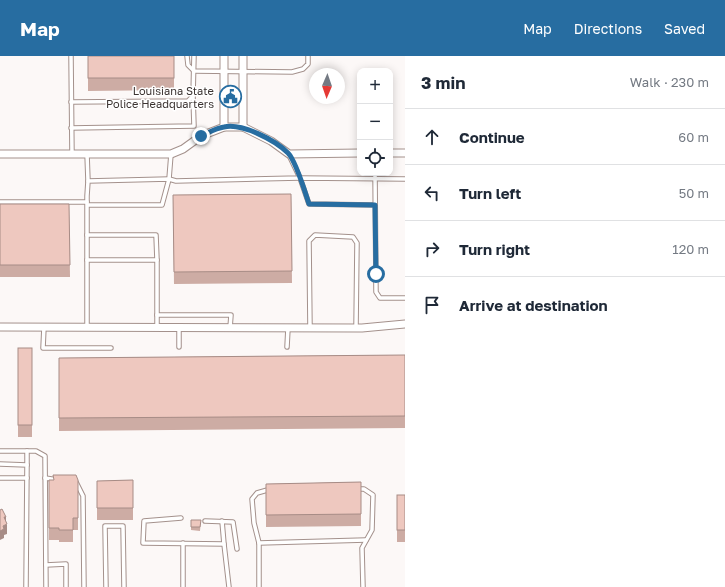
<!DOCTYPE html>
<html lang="en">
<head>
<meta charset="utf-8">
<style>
	body { margin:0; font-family:"Golos Text",sans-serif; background:#f2f2f3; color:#1f2937 }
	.controls { position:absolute; right:12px; top:12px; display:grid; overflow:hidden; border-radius:8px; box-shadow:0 2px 10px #0003 }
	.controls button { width:36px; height:36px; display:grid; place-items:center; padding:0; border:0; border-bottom:1px solid #e0e1e3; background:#fff; color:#1f2937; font:20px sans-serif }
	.compass { position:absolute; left:309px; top:12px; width:36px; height:36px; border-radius:50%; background:#fff; box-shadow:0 2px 10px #0003; rotate:182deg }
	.stop { position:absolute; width:12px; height:12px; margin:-9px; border:3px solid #276da1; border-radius:50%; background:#fff }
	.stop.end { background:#276da1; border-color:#fff; box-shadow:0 1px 4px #0008 }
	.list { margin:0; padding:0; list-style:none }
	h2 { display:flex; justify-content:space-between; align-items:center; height:52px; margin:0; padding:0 16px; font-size:17px }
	h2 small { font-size:13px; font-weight:400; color:#747a83 }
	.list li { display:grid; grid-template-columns:26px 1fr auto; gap:12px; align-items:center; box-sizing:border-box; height:56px; padding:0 16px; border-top:1px solid #e0e1e3 }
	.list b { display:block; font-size:15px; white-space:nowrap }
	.list em { font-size:13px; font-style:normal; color:#747a83 }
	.icon { flex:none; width:22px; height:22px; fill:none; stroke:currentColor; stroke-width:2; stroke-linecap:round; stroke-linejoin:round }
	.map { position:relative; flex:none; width:405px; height:531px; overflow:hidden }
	header { display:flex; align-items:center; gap:24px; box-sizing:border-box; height:56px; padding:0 20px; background:#276da1; color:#fff }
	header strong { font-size:19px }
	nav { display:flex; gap:22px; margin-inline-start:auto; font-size:14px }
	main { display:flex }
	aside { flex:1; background:#fff }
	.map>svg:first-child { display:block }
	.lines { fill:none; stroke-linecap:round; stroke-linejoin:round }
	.service-casing { stroke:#a4918c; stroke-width:5.5 }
	.minor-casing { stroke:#a4918c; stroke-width:9 }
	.service { stroke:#fff; stroke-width:3.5 }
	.minor { stroke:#fff; stroke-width:7 }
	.wall { fill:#cdaca4 }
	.shaded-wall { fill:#a78c86 }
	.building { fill:#eec8bf; stroke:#a78c86 }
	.route { stroke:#276da1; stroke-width:5 }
	.labels { text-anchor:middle; stroke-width:3; stroke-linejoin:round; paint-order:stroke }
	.poi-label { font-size:11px; fill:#3c3432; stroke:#fff; text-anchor:end }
</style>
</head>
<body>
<header>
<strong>Map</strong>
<nav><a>Map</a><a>Directions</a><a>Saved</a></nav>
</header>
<main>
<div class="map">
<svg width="405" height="531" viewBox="0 0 405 531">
	<rect width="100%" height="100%" fill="#fcf8f7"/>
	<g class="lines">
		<defs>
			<g id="service">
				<polyline points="71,0 72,98"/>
				<polyline points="187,0 188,9 194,15 292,16 303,13 308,8 308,0"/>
				<polyline points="71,46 188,45 193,40 194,0"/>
				<polyline points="71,72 194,70 193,40"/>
				<polyline points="87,98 88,125"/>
				<polyline points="171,98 169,123 176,125 300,122 289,99"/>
				<polyline points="375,117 376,236 380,242 405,242"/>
				<polyline points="0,146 87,146"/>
				<polyline points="87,149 162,149 169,123 88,125 87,140 87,271"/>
				<polyline points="375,149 309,148 300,122 405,123"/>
				<polyline points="87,179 156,179 157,204"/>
				<polyline points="87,204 157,204 157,271"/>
				<polyline points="157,259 231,259 230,272"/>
				<polyline points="44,271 43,292 111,292"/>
				<polyline points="179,271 179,291"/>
				<polyline points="310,271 309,185 315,179 353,181 357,187 356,272"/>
				<polyline points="287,291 288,272"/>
				<polyline points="0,395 36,395 45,400 46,531"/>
				<polyline points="0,408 27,409 26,531"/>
				<polyline points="27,409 27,395"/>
				<polyline points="0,422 27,422"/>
				<polyline points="45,422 58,424"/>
				<polyline points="76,426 83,440 84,531"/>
				<polyline points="357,433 364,433 373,439 372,474 362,492 363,531"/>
				<polyline points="181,462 144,465 143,487 224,488 229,531"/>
				<polyline points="205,465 233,466 237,493"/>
				<polyline points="222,465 224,488"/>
				<polyline points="259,487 366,484"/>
				<polyline points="46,509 66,508 66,531"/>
				<polyline points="106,531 105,470 123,470 124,531"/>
				<polyline points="183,531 183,487"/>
				<polyline points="259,531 259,487 254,467 252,443 257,437 271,433"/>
			</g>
			<g id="minor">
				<polyline points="224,0 224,71"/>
				<polyline points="243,0 243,71"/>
				<polyline points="390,97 405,97"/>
				<polyline points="0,98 171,98 183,93 201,80 224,71 243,71 271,85 289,98 360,97"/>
				<polyline points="0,271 362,272 405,268"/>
			</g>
		</defs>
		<use href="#service" class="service-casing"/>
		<use href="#minor" class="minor-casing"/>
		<use href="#service" class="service"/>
		<use href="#minor" class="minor"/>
	</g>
	<g class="wall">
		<polygon points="88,0 174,0 174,34 88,35"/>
		<polygon points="291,138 292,227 174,228 173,139"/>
		<polygon points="0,148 69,148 70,221 0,221"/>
		<rect x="18" y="292" width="14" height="89"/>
		<polygon points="405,299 405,372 59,375 59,302"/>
		<polygon points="49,424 78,424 78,474 73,474 73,486 59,486 59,484 49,484"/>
		<polygon points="133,424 133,464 97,464 97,425"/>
		<polygon points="361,426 361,470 266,471 266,428"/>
		<rect x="397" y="439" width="8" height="47"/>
		<polygon points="191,464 201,464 200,475 191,474"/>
	</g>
	<polygon class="shaded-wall" points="4,461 6,461 6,469 7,468 7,478 4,479 4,482 0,484 0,475 3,470"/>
	<g class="building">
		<rect x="88" y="0" width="86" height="22"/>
		<polygon points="291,138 292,215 174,216 173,139"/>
		<polygon points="0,148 69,148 70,209 0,209"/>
		<rect x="18" y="292" width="14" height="77"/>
		<polygon points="405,299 405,360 59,362 59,302"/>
		<polygon points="53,419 76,419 78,424 78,462 73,462 73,474 59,474 59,472 49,472 49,424 54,424"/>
		<polygon points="133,424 133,452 97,452 97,425"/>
		<polygon points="361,426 361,458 266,459 266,428"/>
		<rect x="397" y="439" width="8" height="35"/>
		<polygon points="2,453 6,461 4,461 7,468 3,470 4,473 0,475 0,454"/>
		<polygon points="191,464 201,464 200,471 191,471"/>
	</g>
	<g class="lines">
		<path class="route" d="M201 80C208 77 216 72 224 71 242 67 275 84 288 97 296 105 305 136 309 148L375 149 376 218"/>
	</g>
	<defs>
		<symbol id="civic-ring" viewBox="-11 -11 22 22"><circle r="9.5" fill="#fff" stroke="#276da1" stroke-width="1.5"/><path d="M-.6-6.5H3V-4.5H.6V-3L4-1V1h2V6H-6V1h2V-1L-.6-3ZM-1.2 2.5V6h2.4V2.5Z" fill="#276da1"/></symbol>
	</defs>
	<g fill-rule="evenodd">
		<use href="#civic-ring" x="218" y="28" width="25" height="25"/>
	</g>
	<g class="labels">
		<g class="poi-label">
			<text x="214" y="39">Louisiana State<tspan x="214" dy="13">Police Headquarters</tspan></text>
		</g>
	</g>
</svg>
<div class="controls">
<button>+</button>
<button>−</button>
<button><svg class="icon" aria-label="locate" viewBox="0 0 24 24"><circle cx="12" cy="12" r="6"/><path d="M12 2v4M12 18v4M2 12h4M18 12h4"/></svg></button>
</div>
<svg class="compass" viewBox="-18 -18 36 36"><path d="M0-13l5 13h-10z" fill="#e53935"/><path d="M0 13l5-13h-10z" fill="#747a83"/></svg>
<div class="stop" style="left:376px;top:218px"></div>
<div class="stop end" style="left:201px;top:80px"></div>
</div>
<aside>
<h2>3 min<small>Walk · 230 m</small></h2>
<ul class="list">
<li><svg class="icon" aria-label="ahead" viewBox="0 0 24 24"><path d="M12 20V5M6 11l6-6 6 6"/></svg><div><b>Continue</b></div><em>60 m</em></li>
<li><svg class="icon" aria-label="left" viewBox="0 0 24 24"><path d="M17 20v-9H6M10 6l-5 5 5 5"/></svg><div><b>Turn left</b></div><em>50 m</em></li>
<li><svg class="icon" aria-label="right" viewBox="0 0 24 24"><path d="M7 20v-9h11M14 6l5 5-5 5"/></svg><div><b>Turn right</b></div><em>120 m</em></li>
<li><svg class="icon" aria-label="arrive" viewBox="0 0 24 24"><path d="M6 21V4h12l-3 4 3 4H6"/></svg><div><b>Arrive at destination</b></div></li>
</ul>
</aside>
</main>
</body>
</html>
